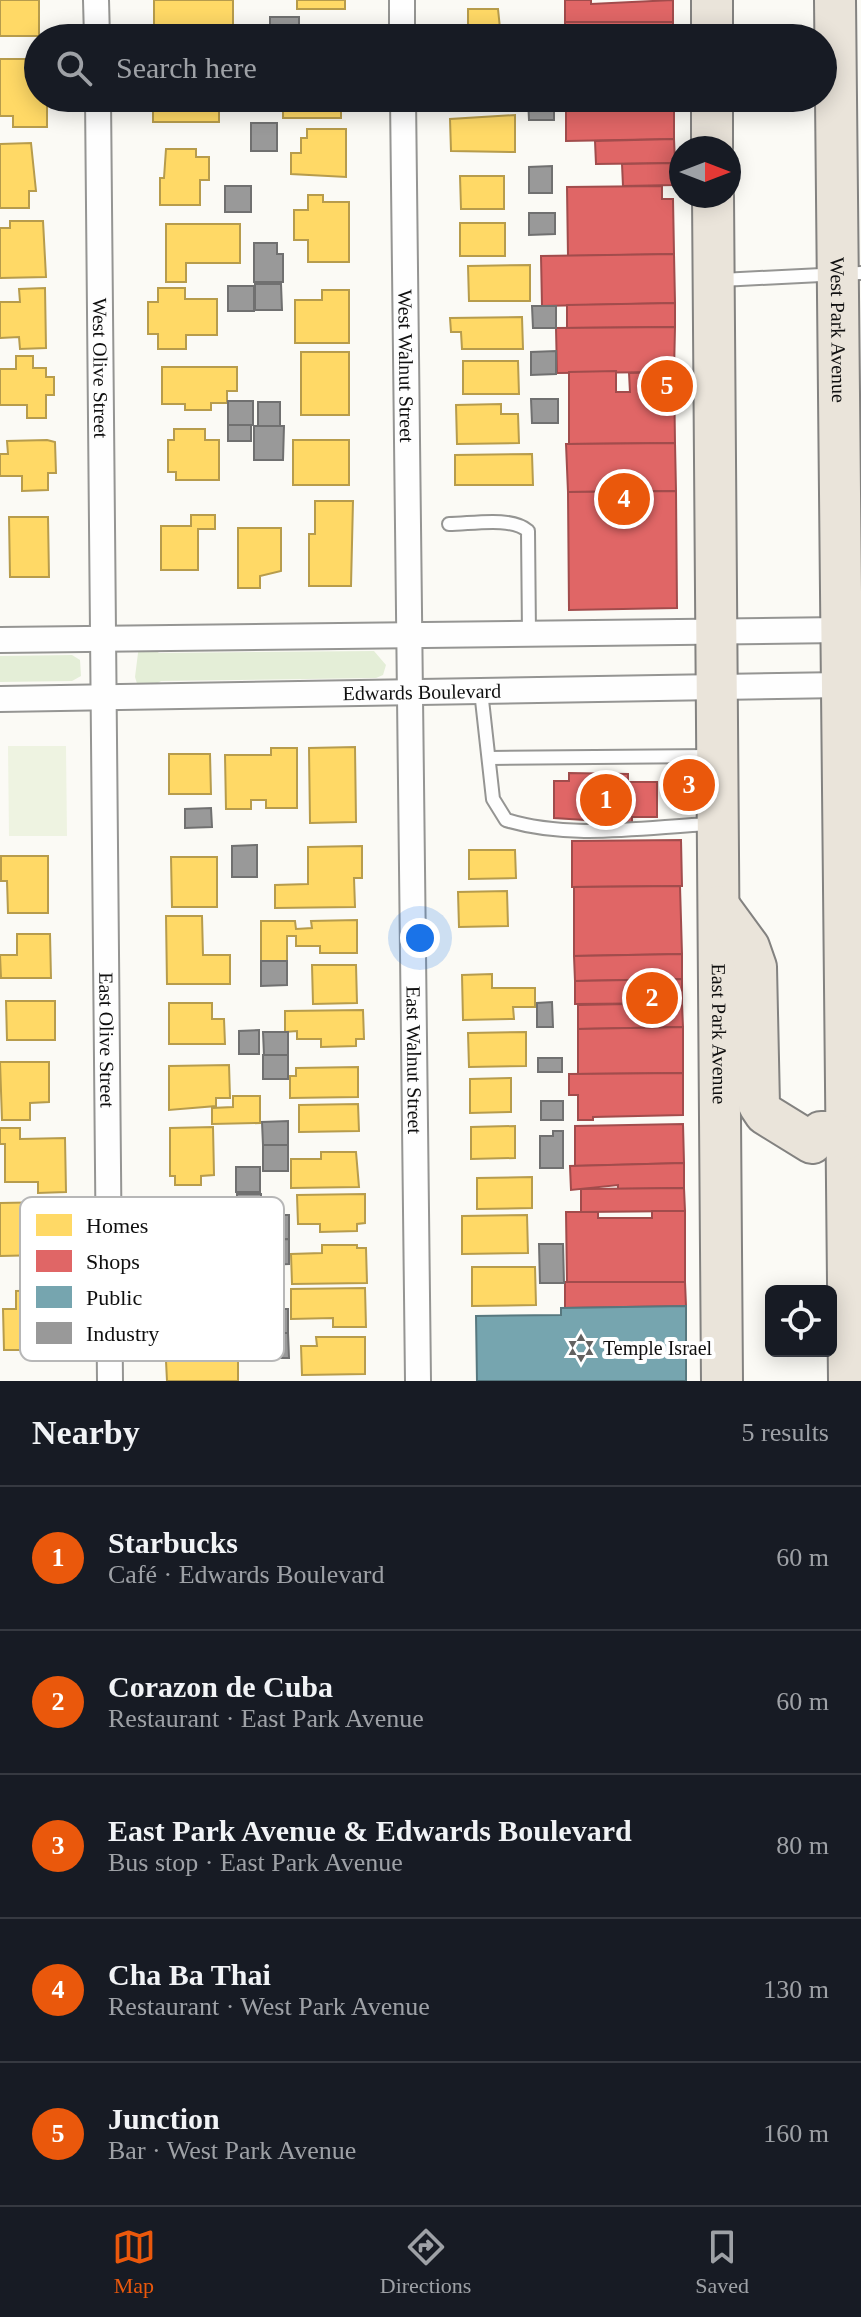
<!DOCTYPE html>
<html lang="en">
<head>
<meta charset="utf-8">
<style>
	body { margin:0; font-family:Georgia,serif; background:#242831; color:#f1f3f6 }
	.controls { position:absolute; right:24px; bottom:24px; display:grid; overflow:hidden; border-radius:12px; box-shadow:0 4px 20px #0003 }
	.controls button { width:72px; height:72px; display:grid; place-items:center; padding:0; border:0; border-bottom:2px solid #363941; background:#171b24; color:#f1f3f6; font:40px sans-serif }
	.compass { position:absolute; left:669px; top:136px; width:72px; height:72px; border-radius:50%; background:#171b24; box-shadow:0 4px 20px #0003; rotate:90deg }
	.you { position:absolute; left:420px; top:938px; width:28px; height:28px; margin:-20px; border:6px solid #fff; border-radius:50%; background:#1a73e8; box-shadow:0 0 0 12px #1a73e833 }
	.badge { display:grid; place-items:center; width:52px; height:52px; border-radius:50%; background:#ea580c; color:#fff; font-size:26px; font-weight:700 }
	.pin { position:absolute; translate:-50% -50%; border:4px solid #fff; box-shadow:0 2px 8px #0006 }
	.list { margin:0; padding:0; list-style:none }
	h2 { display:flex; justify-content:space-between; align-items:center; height:104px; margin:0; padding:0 32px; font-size:34px }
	h2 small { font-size:26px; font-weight:400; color:#9ea1a6 }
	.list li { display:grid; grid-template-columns:52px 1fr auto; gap:24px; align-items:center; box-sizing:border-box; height:144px; padding:0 32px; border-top:2px solid #363941 }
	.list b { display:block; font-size:30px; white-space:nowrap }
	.list p { margin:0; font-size:26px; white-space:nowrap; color:#9ea1a6 }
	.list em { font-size:26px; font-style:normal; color:#9ea1a6 }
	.icon { flex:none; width:44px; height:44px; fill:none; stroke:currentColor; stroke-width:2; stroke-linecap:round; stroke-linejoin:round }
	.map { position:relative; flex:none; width:861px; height:1381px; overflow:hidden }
	.search { position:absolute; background:#171b24; box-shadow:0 4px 20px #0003; left:24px; right:24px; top:24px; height:88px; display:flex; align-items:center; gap:20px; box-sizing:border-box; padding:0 28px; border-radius:44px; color:#9ea1a6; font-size:30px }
	.sheet { height:824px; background:#171b24 }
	nav { display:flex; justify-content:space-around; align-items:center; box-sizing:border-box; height:112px; border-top:2px solid #363941; background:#171b24; font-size:22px; color:#9ea1a6 }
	nav a { display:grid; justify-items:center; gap:4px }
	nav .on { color:#ea580c }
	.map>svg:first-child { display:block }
	.green { fill:#e4eed7 }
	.pitch { fill:#eef3e1 }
	.homes { fill:#ffd966; stroke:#b79c4c; stroke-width:2 }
	.shops { fill:#e06666; stroke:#a14c4c; stroke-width:2 }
	.public { fill:#76a5af; stroke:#57787f; stroke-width:2 }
	.industry { fill:#999; stroke:#707070; stroke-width:2 }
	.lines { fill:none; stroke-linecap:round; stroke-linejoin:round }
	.service-casing { stroke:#959593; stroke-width:16 }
	.minor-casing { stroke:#959593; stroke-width:28 }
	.trunk-casing { stroke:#838280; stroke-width:44 }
	.service { stroke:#fefefe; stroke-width:12 }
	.minor { stroke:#fefefe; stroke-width:24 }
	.trunk { stroke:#eae4da; stroke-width:40 }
	.labels { text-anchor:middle; stroke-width:8; stroke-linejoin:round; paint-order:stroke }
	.street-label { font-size:20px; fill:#0f0f0f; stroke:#fff }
	.poi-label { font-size:20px; fill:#0f0f0f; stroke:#fff; text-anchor:start }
	.key { fill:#fff; stroke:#b7b7b7; stroke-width:2 }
	.key-label { font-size:22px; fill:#0f0f0f }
</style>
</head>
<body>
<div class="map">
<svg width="861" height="1381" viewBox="0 0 861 1381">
	<rect width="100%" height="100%" fill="#fbfaf5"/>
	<g class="green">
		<polygon points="139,645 149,645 159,653 374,651 386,665 383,675 376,678 161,681 149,689 139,690 135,677"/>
		<polygon points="72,655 80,660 81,676 72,681 0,682 0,656"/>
	</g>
	<polygon class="pitch" points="8,746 66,746 67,836 9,836"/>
	<g class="homes">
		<rect x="0" y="0" width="39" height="36"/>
		<polygon points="154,0 233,0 233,33 191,33 191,38 169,38 169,33 154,33"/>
		<rect x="297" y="0" width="48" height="9"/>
		<polygon points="468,9 498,9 501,38 468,38"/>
		<polygon points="0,59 38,59 38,98 47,98 47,127 13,127 13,116 0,116"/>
		<rect x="153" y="98" width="66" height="24"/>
		<rect x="283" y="98" width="58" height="20"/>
		<polygon points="515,115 515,152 451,151 450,119"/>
		<polygon points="307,129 346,129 346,177 291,174 291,153 301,153 301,138 307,138"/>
		<polygon points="31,143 36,191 29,191 29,208 0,208 0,144"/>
		<polygon points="166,149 196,149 196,157 209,157 209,180 200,180 200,205 160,205 160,178 164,178"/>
		<polygon points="460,176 504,176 504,209 461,209"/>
		<polygon points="308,195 323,195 323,202 349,202 349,262 308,262 308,240 294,240 294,210 308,210"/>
		<polygon points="10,221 43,221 46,277 0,278 0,228 10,228"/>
		<rect x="460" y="223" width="45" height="33"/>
		<polygon points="166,224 240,224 240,263 186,263 186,282 166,282"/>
		<polygon points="530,265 530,301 469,301 468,266"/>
		<polygon points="45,288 46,348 20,349 19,337 0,338 0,302 20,302 19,289"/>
		<polygon points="158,288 185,288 185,299 217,299 217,335 186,335 186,349 158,349 158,334 148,334 148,302 158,302"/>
		<polygon points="322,290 349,290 349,343 295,343 295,300 322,300"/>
		<polygon points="522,317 523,349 462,349 461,332 451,332 450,318"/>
		<rect x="301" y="352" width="48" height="63"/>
		<polygon points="16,356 33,356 33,368 46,368 46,377 54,377 54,395 46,395 46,418 27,418 27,405 0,405 0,369 16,369"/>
		<polygon points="463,361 518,361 519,394 463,394"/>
		<polygon points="162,367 237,367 237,391 227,391 227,403 211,403 211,410 185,410 185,404 162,404"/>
		<polygon points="501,404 501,414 518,414 519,443 457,444 456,405"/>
		<polygon points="174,429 205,429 205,440 219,440 219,480 176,480 176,472 168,472 168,440 174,440"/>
		<polygon points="47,440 55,442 56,473 48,473 48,490 22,491 22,476 0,476 0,454 8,454 7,441"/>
		<rect x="293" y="440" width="56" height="45"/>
		<polygon points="532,454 533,485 455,485 455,455"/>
		<polygon points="315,501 353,501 351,586 309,586 309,534 315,534"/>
		<polygon points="191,515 215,515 215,529 198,529 198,570 161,570 161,526 191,526"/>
		<polygon points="9,517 48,517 49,577 10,577"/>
		<polygon points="238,528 281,528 281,571 260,576 260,588 238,588"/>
		<polygon points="355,747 356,822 310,823 309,748"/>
		<polygon points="271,748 297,748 297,808 266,808 266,800 251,800 251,809 226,809 225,755 271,755"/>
		<polygon points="169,754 210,754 211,794 169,794"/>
		<polygon points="362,846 362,878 354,878 355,907 275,908 275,885 308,884 308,847"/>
		<polygon points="469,850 515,850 516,878 469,879"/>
		<polygon points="1,856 48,856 48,913 8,913 7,881 1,881"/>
		<polygon points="171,857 217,857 217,907 172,907"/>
		<polygon points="507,891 508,926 459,927 458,892"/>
		<polygon points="166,916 202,916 203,955 230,955 230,984 167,984"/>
		<polygon points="357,920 357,953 320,953 320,946 296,946 296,936 287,936 287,961 261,961 261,921 295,921 296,929 312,928 311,921"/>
		<polygon points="17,934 50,934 51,978 1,978 0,955 17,955"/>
		<polygon points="312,965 356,965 357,1003 313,1004"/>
		<polygon points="492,974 492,988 535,988 535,1007 513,1007 514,1019 463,1020 462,975"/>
		<polygon points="6,1001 55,1001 55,1040 7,1040"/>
		<polygon points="169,1003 212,1003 212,1019 224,1019 225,1044 169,1044"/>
		<polygon points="363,1010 364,1039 356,1039 356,1046 321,1047 321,1039 297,1039 297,1031 285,1032 285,1011"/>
		<polygon points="526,1032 526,1066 469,1067 468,1033"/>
		<polygon points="0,1062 49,1062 49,1102 30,1103 30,1120 2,1120"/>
		<polygon points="229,1065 230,1098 216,1098 216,1106 169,1110 169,1066"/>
		<polygon points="358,1067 358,1097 290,1098 290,1076 296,1076 296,1068"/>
		<polygon points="511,1078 511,1112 470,1113 470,1079"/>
		<polygon points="233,1096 260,1096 260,1123 212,1124 212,1108 233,1107"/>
		<polygon points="358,1104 359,1131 299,1132 299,1105"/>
		<polygon points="515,1126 515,1158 471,1159 471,1127"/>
		<polygon points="213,1127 214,1175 201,1176 201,1185 175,1185 175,1176 170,1176 170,1128"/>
		<polygon points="0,1128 20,1128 20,1139 65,1138 66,1192 38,1193 38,1182 5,1182 5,1144 0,1144"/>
		<polygon points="321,1152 356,1152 359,1187 291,1188 291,1159 321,1159"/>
		<polygon points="532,1177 532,1208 477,1209 477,1178"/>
		<polygon points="365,1194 365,1223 357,1224 357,1231 320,1232 320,1224 298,1224 297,1195"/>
		<polygon points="53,1202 53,1230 44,1231 44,1255 0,1256 0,1203"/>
		<polygon points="527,1215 528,1253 462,1254 462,1216"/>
		<polygon points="322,1245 357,1245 357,1248 366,1248 367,1283 292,1284 291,1254 322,1253"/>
		<polygon points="472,1267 535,1267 536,1305 472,1306"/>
		<polygon points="365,1288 366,1327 333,1327 333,1318 291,1319 291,1289"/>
		<polygon points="57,1290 58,1350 4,1350 3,1309 16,1309 16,1291"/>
		<polygon points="316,1337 365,1337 365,1374 302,1375 301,1346 317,1346"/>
		<polygon points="238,1360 238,1381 167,1381 166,1361"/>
	</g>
	<g class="shops">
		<polygon points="565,0 591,0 591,4 673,0 673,22 565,22"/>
		<rect x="565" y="22" width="108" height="16"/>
		<polygon points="566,98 674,98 674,139 566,141"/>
		<polygon points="674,139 675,163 596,164 595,141"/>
		<polygon points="675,163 675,185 623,186 622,164"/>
		<polygon points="662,186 662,199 673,199 674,254 568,256 567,187"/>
		<polygon points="674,254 675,303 542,306 541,256"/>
		<polygon points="675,303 675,327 567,328 567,305"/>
		<polygon points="675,327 674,372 557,373 556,328"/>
		<polygon points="616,371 616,392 630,392 629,373 674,372 675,443 569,444 569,372"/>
		<polygon points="675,443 676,491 568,492 566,444"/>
		<polygon points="676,491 677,608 569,610 568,492"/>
		<polygon points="569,773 628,774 628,782 657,782 657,817 632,817 632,823 554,818 554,781 569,781"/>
		<polygon points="681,840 682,886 572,887 572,841"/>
		<polygon points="680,886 682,954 574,956 574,887"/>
		<polygon points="682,954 682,979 575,981 574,956"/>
		<polygon points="682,979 682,1003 575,1004 575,981"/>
		<polygon points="682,1003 683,1027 578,1029 578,1005"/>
		<polygon points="683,1027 683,1073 578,1074 578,1029"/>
		<polygon points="683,1073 683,1115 593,1117 593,1120 578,1120 578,1095 569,1095 569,1074"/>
		<polygon points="683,1124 684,1163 575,1166 575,1126"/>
		<polygon points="684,1163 684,1188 618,1189 618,1185 571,1190 570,1166"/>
		<polygon points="684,1188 685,1211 581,1212 581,1189"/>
		<polygon points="652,1211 685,1211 685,1282 567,1282 566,1212 598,1212 598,1218 652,1218"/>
		<polygon points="565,1282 685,1282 686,1306 565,1308"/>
	</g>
	<polygon class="public" points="686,1306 686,1381 477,1381 476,1316 561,1315 561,1308"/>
	<g class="industry">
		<rect x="270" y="17" width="29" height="21"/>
		<polygon points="528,98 554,98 554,120 529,120"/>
		<rect x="251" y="123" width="26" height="28"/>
		<polygon points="552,166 552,193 529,193 529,167"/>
		<rect x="225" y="186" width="26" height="26"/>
		<polygon points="529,213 555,213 555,234 529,235"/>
		<polygon points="254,243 277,243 277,254 283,254 283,282 254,282"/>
		<polygon points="255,284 281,284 282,310 255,310"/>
		<rect x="228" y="286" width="26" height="25"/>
		<polygon points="532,306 556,306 556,328 533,328"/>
		<polygon points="556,351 556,374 531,375 531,352"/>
		<polygon points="531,399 558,399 558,423 532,423"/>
		<rect x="228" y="401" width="25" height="24"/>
		<rect x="258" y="402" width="22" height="24"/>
		<rect x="228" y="425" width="23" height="16"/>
		<polygon points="254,426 284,426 283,460 254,460"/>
		<polygon points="211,808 212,827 185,828 185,809"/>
		<polygon points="257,845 257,877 232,877 232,846"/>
		<polygon points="261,961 287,961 287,985 261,986"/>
		<polygon points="552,1002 553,1027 537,1027 537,1003"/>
		<polygon points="259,1030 259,1054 239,1054 239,1031"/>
		<polygon points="263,1032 288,1032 288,1055 264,1055"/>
		<rect x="263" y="1055" width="25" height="24"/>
		<rect x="538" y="1058" width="24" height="14"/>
		<rect x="541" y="1101" width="22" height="19"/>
		<polygon points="288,1121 288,1145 263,1145 262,1122"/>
		<polygon points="553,1131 563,1131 563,1168 540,1168 540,1136 553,1136"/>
		<rect x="263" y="1145" width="25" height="26"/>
		<rect x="236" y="1167" width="24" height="25"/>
		<rect x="237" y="1194" width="24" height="23"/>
		<polygon points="263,1215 289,1215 289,1239 263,1240"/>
		<polygon points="289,1239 289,1264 263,1265 263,1240"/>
		<polygon points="539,1244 563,1244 564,1283 540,1283"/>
		<rect x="264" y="1309" width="24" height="24"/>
		<polygon points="264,1333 288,1333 289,1358 265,1358"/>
	</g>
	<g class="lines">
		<defs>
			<g id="service">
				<polyline points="721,280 861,273"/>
				<path d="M449 524C471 524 511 516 528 531L529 634"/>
				<path d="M481 691 493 799 506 820C570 840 645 827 711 824"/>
				<polyline points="490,758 711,756"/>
			</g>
			<g id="minor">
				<polyline points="96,0 97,38"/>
				<polyline points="402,0 402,38"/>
				<path id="s1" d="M98 98 110 1381"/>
				<path id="s2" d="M403 98 418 1381"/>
				<polyline points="0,640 841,630"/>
				<path id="s3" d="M0 699 842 685"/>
			</g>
			<g id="trunk">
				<polyline points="712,0 712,38"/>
				<path id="s4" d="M835 0 849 1381"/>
				<polyline points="712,98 712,148"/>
				<path id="s5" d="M713 196 722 1381"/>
				<polyline points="719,906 749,947 756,967 759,1105 765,1114 812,1143 821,1132 833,1132 846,1139"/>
			</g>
		</defs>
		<use href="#service" class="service-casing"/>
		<use href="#minor" class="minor-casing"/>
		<use href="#trunk" class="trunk-casing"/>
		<use href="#service" class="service"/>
		<use href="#minor" class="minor"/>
		<use href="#trunk" class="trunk"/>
	</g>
	<defs>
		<symbol id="synagogue-bare" viewBox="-9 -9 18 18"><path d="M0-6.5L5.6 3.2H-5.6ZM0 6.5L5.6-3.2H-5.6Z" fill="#626160" stroke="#fff" stroke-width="2.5" paint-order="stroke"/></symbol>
	</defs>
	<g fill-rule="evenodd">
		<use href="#synagogue-bare" x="561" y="1328" width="40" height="40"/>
	</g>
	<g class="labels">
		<g class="street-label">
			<text dy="7" stroke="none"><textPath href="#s4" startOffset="330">West Park Avenue</textPath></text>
			<text dy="7" stroke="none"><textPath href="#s2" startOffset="268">West Walnut Street</textPath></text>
			<text dy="7" stroke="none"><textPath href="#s1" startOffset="270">West Olive Street</textPath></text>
			<text dy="7" stroke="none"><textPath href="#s3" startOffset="422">Edwards Boulevard</textPath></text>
			<text dy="7" stroke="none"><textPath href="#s5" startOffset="838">East Park Avenue</textPath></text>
			<text dy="7" stroke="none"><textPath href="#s1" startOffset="942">East Olive Street</textPath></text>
			<text dy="7" stroke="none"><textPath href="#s2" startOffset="962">East Walnut Street</textPath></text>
		</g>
		<g class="poi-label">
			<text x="603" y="1355">Temple Israel</text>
		</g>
	</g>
	<rect x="20" y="1197" width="264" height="164" rx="12" class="key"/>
	<rect x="36" y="1214" width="36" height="22" fill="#ffd966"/>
	<rect x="36" y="1250" width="36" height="22" fill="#e06666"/>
	<rect x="36" y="1286" width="36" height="22" fill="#76a5af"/>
	<rect x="36" y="1322" width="36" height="22" fill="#999"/>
	<g class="key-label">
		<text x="86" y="1233">Homes</text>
		<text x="86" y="1269">Shops</text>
		<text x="86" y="1305">Public</text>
		<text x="86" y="1341">Industry</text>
	</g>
</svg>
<div class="controls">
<button><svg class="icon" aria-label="locate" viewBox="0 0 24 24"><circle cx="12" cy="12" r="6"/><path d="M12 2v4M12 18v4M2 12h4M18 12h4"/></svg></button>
</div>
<svg class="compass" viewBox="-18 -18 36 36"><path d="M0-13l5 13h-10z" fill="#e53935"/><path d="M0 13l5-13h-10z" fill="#9ea1a6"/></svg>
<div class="you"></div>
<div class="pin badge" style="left:606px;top:800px">1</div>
<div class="pin badge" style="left:652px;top:998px">2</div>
<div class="pin badge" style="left:689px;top:785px">3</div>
<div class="pin badge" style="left:624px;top:499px">4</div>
<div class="pin badge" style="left:667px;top:386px">5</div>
<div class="search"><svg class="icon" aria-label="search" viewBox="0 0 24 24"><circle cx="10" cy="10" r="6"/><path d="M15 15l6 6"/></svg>Search here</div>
</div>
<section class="sheet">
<h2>Nearby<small>5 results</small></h2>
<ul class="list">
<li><span class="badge">1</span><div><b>Starbucks</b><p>Café · Edwards Boulevard</p></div><em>60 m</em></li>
<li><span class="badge">2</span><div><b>Corazon de Cuba</b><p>Restaurant · East Park Avenue</p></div><em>60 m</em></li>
<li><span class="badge">3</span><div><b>East Park Avenue &amp; Edwards Boulevard</b><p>Bus stop · East Park Avenue</p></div><em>80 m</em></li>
<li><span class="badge">4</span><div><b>Cha Ba Thai</b><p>Restaurant · West Park Avenue</p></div><em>130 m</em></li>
<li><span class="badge">5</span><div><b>Junction</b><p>Bar · West Park Avenue</p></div><em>160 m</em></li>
</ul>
</section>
<nav>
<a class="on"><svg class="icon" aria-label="map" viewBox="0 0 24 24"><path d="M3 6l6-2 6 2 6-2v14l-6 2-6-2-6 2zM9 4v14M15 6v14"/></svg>Map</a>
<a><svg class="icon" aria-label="directions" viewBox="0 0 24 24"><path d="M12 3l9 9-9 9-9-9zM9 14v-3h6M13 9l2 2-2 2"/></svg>Directions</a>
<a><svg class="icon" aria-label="saved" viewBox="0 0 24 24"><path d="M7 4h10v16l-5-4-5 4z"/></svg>Saved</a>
</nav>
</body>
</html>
